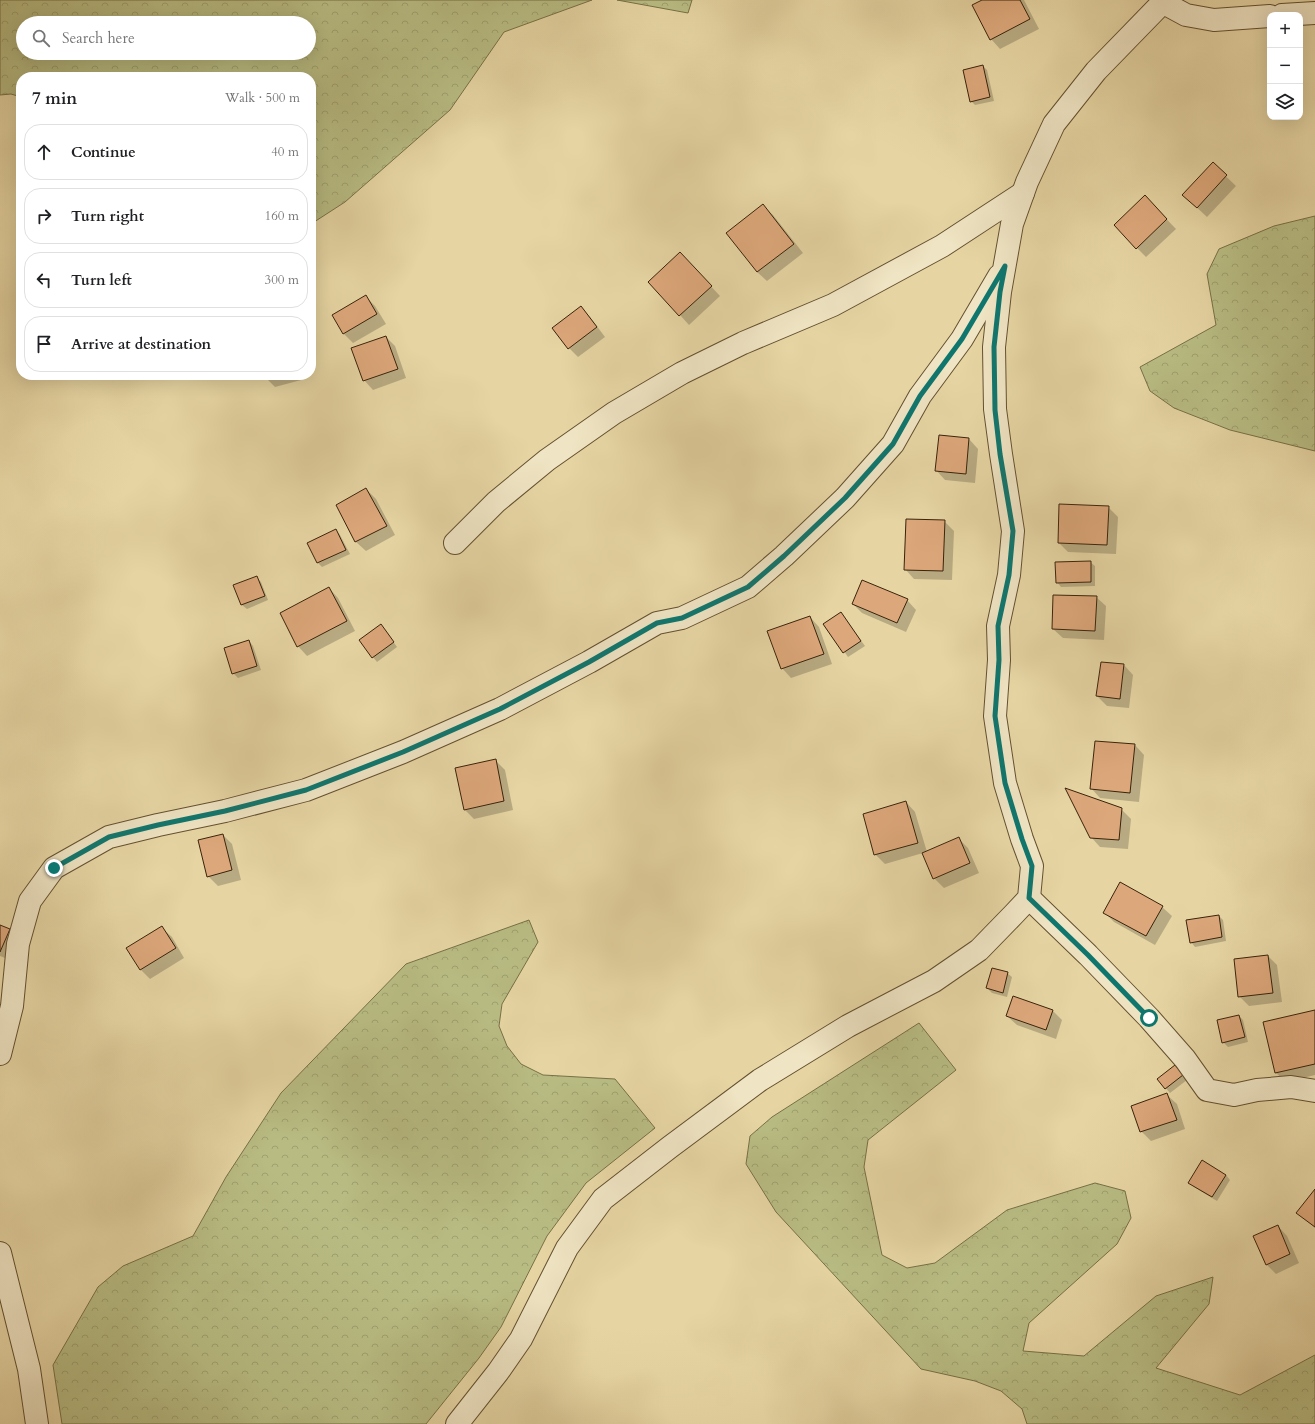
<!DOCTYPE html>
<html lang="en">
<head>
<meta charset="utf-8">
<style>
	body { margin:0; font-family:Cardo,serif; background:#f6f6f6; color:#202124 }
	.controls { position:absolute; right:12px; top:12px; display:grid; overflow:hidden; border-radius:8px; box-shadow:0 4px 16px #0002 }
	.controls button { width:36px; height:36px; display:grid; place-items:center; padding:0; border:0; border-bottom:1px solid #e0e0e0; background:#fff; color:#202124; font:20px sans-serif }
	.stop { position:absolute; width:12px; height:12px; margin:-9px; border:3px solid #0f766e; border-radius:50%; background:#fff }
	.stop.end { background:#0f766e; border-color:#fff; box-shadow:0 1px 4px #0008 }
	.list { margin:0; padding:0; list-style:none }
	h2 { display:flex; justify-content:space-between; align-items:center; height:52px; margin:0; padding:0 16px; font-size:17px }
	h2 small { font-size:13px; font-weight:400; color:#757577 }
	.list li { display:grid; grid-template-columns:26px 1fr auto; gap:12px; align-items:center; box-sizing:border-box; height:56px; margin:0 8px 8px; padding:0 8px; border:1px solid #e0e0e0; border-radius:16px }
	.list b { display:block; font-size:15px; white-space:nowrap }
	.list em { font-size:13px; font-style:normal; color:#757577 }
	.icon { flex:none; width:22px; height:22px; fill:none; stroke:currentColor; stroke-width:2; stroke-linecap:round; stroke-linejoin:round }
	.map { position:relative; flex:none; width:1315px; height:1424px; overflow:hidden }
	.search { position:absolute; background:#fff; box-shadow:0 4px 16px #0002; left:16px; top:16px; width:300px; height:44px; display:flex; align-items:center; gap:10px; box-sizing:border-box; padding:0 14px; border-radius:22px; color:#757577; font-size:15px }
	.panel { position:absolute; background:#fff; box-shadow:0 4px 16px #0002; left:16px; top:72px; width:300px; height:308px; border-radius:16px }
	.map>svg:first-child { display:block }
	.forest { fill:url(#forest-crowns); stroke:#787046; fill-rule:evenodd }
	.shadow { fill:#0003 }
	.building { fill:#dca77a; stroke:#39230a }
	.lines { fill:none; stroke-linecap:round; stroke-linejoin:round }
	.minor-casing { stroke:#645030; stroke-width:24 }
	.minor { stroke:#efe4c3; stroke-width:22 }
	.route { stroke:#0f766e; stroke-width:5 }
</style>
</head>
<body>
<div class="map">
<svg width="1315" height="1424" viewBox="0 0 1315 1424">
	<defs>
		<pattern id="forest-crowns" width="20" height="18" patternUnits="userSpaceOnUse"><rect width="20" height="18" fill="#b8bc83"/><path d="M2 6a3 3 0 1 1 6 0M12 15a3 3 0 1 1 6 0" fill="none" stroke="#9fa170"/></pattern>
	</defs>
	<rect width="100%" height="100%" fill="#e6d5a3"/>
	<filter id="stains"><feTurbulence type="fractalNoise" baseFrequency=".005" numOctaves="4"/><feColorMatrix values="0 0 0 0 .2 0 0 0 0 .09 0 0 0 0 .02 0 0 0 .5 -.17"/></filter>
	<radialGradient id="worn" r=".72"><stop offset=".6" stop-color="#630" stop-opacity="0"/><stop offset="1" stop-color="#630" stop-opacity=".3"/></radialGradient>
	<g class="forest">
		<path d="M0 0H592L504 32 450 110 345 202 311 224V77H21V97L11 94 0 95ZM23 23H309V53H23Z"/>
		<polygon points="617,0 692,0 688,13"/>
		<polygon points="1315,216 1315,451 1230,430 1174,408 1150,391 1140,367 1216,325 1207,274 1219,249 1274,226"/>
		<polygon points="529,920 538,942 502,1004 499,1026 507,1046 521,1064 543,1075 615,1079 655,1128 586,1183 547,1236 501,1327 479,1358 426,1424 62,1424 53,1365 98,1287 123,1266 193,1236 226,1177 281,1093 406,964"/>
		<polygon points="919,1023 956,1070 868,1140 864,1167 882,1255 907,1268 935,1263 1007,1210 1095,1183 1125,1191 1131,1218 1117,1244 1029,1323 1023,1351 1084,1356 1156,1296 1213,1277 1209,1304 1156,1368 1240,1395 1315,1355 1315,1424 1027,1424 1022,1409 1001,1391 975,1381 921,1369 776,1212 746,1164 750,1136 772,1117"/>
	</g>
	<g class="shadow">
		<polygon points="984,0 1024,0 1039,29 1000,49 991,39"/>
		<polygon points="983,66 987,70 994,101 975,105 971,101"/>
		<polygon points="1213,164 1236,186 1207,217 1193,204"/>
		<polygon points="763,206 773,215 803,253 767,281 757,272 727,233"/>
		<polygon points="1154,206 1176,229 1146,257 1137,248"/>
		<polygon points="689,263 720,296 689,325 680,315"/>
		<polygon points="366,297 375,306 386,324 353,343 344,334 333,316"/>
		<polygon points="581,307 590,317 605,337 578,357 569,348"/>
		<polygon points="386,337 395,346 406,378 373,390 364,380"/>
		<polygon points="265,375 304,375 305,379 275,387 265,377"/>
		<polygon points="939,436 969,439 978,449 975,483 945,480 936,470"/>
		<polygon points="366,489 376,499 395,535 366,551 356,542 337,505"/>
		<polygon points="1108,507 1118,517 1116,554 1068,552 1059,543"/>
		<polygon points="944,521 954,531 952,580 914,579 905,569"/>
		<polygon points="336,530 340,535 350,554 322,567 318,563 309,544"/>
		<polygon points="1090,562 1095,566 1095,586 1061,587 1057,582"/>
		<polygon points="256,577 261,582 268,600 247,609 242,605"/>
		<polygon points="329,588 338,598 355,631 307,656 298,646"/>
		<polygon points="1096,597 1106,606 1104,640 1063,638 1053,629"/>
		<polygon points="907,600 916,610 906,632 862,613 853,604"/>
		<polygon points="841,613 865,646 848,657 825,624"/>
		<polygon points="810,617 819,627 832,664 791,678 782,668"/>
		<polygon points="385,630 397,647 377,662 360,641"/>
		<polygon points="249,641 253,646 261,670 238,678 233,673"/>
		<polygon points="1124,665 1133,675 1129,708 1107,706 1097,696"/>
		<polygon points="1135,745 1144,755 1139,802 1100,798 1091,788"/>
		<polygon points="495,760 505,770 513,810 474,819 464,809"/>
		<polygon points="906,802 915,812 927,852 958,838 968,848 979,873 944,888 934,878 923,853 885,864 875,854"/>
		<polygon points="1121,809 1131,819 1128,849 1100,847 1091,837"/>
		<polygon points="223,835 232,844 241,880 218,886 208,876"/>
		<polygon points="1162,907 1172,916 1155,945 1114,922 1104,912"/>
		<polygon points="1219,916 1223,920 1226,941 1195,947 1191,942"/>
		<polygon points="0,926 9,930 19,939 10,960 0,956"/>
		<polygon points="162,928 172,937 184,958 150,979 140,969"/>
		<polygon points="1268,956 1277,965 1282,1002 1249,1006 1239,996"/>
		<polygon points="1007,973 1012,977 1007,997 992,993 987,988"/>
		<polygon points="1053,1011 1062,1020 1056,1039 1017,1025 1007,1016"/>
		<polygon points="1315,1011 1315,1075 1286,1082 1276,1073"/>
		<polygon points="1239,1016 1243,1020 1248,1042 1228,1047 1223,1042"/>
		<polygon points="1175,1066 1187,1080 1170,1093 1158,1079"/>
		<polygon points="1167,1095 1177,1104 1185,1129 1151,1141 1141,1131"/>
		<polygon points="1226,1175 1230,1180 1217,1201 1194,1187 1189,1182"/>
		<polygon points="1315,1190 1315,1228 1298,1213"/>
		<polygon points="1278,1226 1287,1236 1299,1263 1276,1274 1266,1264"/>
	</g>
	<g class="building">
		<polygon points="982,0 1020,0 1030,19 990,40 972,5"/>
		<polygon points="983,65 990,97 970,102 963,70"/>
		<polygon points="1213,162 1227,175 1197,208 1182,195"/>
		<polygon points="1145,195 1167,219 1136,249 1114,225"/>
		<polygon points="763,204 794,244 757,272 726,233"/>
		<polygon points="680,252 712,286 679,316 648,282"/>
		<polygon points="366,295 377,314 343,334 332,315"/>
		<polygon points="581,306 597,327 568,349 552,328"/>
		<polygon points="386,336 398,369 363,381 351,348"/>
		<polygon points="939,435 969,438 966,474 935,471"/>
		<polygon points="366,488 387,526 355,542 336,505"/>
		<polygon points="1059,504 1109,506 1107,545 1058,543"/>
		<polygon points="906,519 945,520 943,571 904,570"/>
		<polygon points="336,529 346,550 317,563 307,543"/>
		<polygon points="1091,561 1091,582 1056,583 1055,562"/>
		<polygon points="257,576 265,596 241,605 233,585"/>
		<polygon points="862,580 908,599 897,623 852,604"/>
		<polygon points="329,587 347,621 297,647 280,613"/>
		<polygon points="1053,595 1097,596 1095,631 1052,629"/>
		<polygon points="841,612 861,641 843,653 823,624"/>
		<polygon points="810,616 824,654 781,669 767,631"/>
		<polygon points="381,624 394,642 372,658 359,640"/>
		<polygon points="249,640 257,666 232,674 224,648"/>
		<polygon points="1101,662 1124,664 1120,699 1096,696"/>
		<polygon points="1095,741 1135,744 1130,793 1090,789"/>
		<polygon points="496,759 504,801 464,810 455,768"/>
		<polygon points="1065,788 1122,808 1119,840 1090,838"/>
		<polygon points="906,801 918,843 874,855 863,814"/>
		<polygon points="223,834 232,870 207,877 198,840"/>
		<polygon points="959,837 970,863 933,879 922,853"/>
		<polygon points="1120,882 1163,906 1146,936 1103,913"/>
		<polygon points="1219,915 1222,937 1190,943 1186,920"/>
		<polygon points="0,925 10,929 0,952"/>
		<polygon points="162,926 176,948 140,970 126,948"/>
		<polygon points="1268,955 1273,993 1238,997 1234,959"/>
		<polygon points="992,968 1008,972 1003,993 986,988"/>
		<polygon points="1013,996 1053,1010 1046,1030 1006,1016"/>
		<polygon points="1315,1010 1315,1064 1275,1073 1263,1022"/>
		<polygon points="1239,1015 1245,1037 1222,1043 1217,1020"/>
		<polygon points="1175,1065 1183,1075 1165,1089 1157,1079"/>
		<polygon points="1167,1093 1177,1120 1140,1132 1131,1106"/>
		<polygon points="1202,1160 1226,1175 1212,1197 1188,1183"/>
		<polygon points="1315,1189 1315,1227 1296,1213"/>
		<polygon points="1278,1225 1290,1254 1266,1265 1253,1236"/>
	</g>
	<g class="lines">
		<defs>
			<g id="minor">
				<polyline points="1162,2 1186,15 1214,20 1270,16"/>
				<polyline points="1282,15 1315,13"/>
				<polyline points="455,543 496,502 547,460 614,413 682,373 743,343 833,305 942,246 1023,193"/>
				<polyline points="1029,898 1088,955 1149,1018 1185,1059 1207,1090 1234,1095 1257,1090 1291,1087 1315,1091"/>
				<polyline points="0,1054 12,1006 18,944 30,901 54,868 109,837 158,825 225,811 306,790 403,752 500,709 589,662 657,623 682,618 748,587 784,556 845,498 893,444 920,396 962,339 999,276"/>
				<polyline points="0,1253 29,1369 37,1424"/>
				<polyline points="457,1424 498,1372 521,1339 567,1248 603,1199 670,1147 760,1080 848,1026 934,981 979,950 1014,914 1029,898 1032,866 1022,839 1005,783 995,716 999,660 998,626 1009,575 1013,531 1001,454 995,409 994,347 1000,292 1012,224 1027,182 1054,124 1096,71 1165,0"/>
			</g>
		</defs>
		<use href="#minor" class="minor-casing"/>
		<use href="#minor" class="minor"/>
	</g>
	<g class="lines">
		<polyline class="route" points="54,868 109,837 158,825 225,811 306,790 403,752 500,709 589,662 657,623 682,618 748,587 784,556 845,498 893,444 920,396 962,339 1005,266 1000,292 994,347 995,410 1000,454 1013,531 1009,575 998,626 999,660 995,716 1005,783 1022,839 1032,866 1029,898 1088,955 1149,1018"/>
	</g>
	<rect width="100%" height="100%" filter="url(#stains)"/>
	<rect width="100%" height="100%" fill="url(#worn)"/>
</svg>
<div class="controls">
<button>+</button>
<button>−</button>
<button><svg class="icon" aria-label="layers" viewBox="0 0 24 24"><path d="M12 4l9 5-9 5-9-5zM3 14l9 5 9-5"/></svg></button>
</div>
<div class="stop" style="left:1149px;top:1018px"></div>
<div class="stop end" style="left:54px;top:868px"></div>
<div class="search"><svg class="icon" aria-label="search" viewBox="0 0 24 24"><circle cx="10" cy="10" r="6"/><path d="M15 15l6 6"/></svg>Search here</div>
<section class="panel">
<h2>7 min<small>Walk · 500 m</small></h2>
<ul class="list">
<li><svg class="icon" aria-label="ahead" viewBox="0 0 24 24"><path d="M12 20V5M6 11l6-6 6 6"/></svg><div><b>Continue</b></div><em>40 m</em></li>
<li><svg class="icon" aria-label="right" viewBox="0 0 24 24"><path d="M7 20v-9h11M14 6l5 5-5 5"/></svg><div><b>Turn right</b></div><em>160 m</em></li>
<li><svg class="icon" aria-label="left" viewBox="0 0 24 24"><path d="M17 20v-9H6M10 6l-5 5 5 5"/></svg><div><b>Turn left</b></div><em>300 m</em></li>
<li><svg class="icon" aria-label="arrive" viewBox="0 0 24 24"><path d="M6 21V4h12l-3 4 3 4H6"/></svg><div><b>Arrive at destination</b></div></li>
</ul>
</section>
</div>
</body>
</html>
